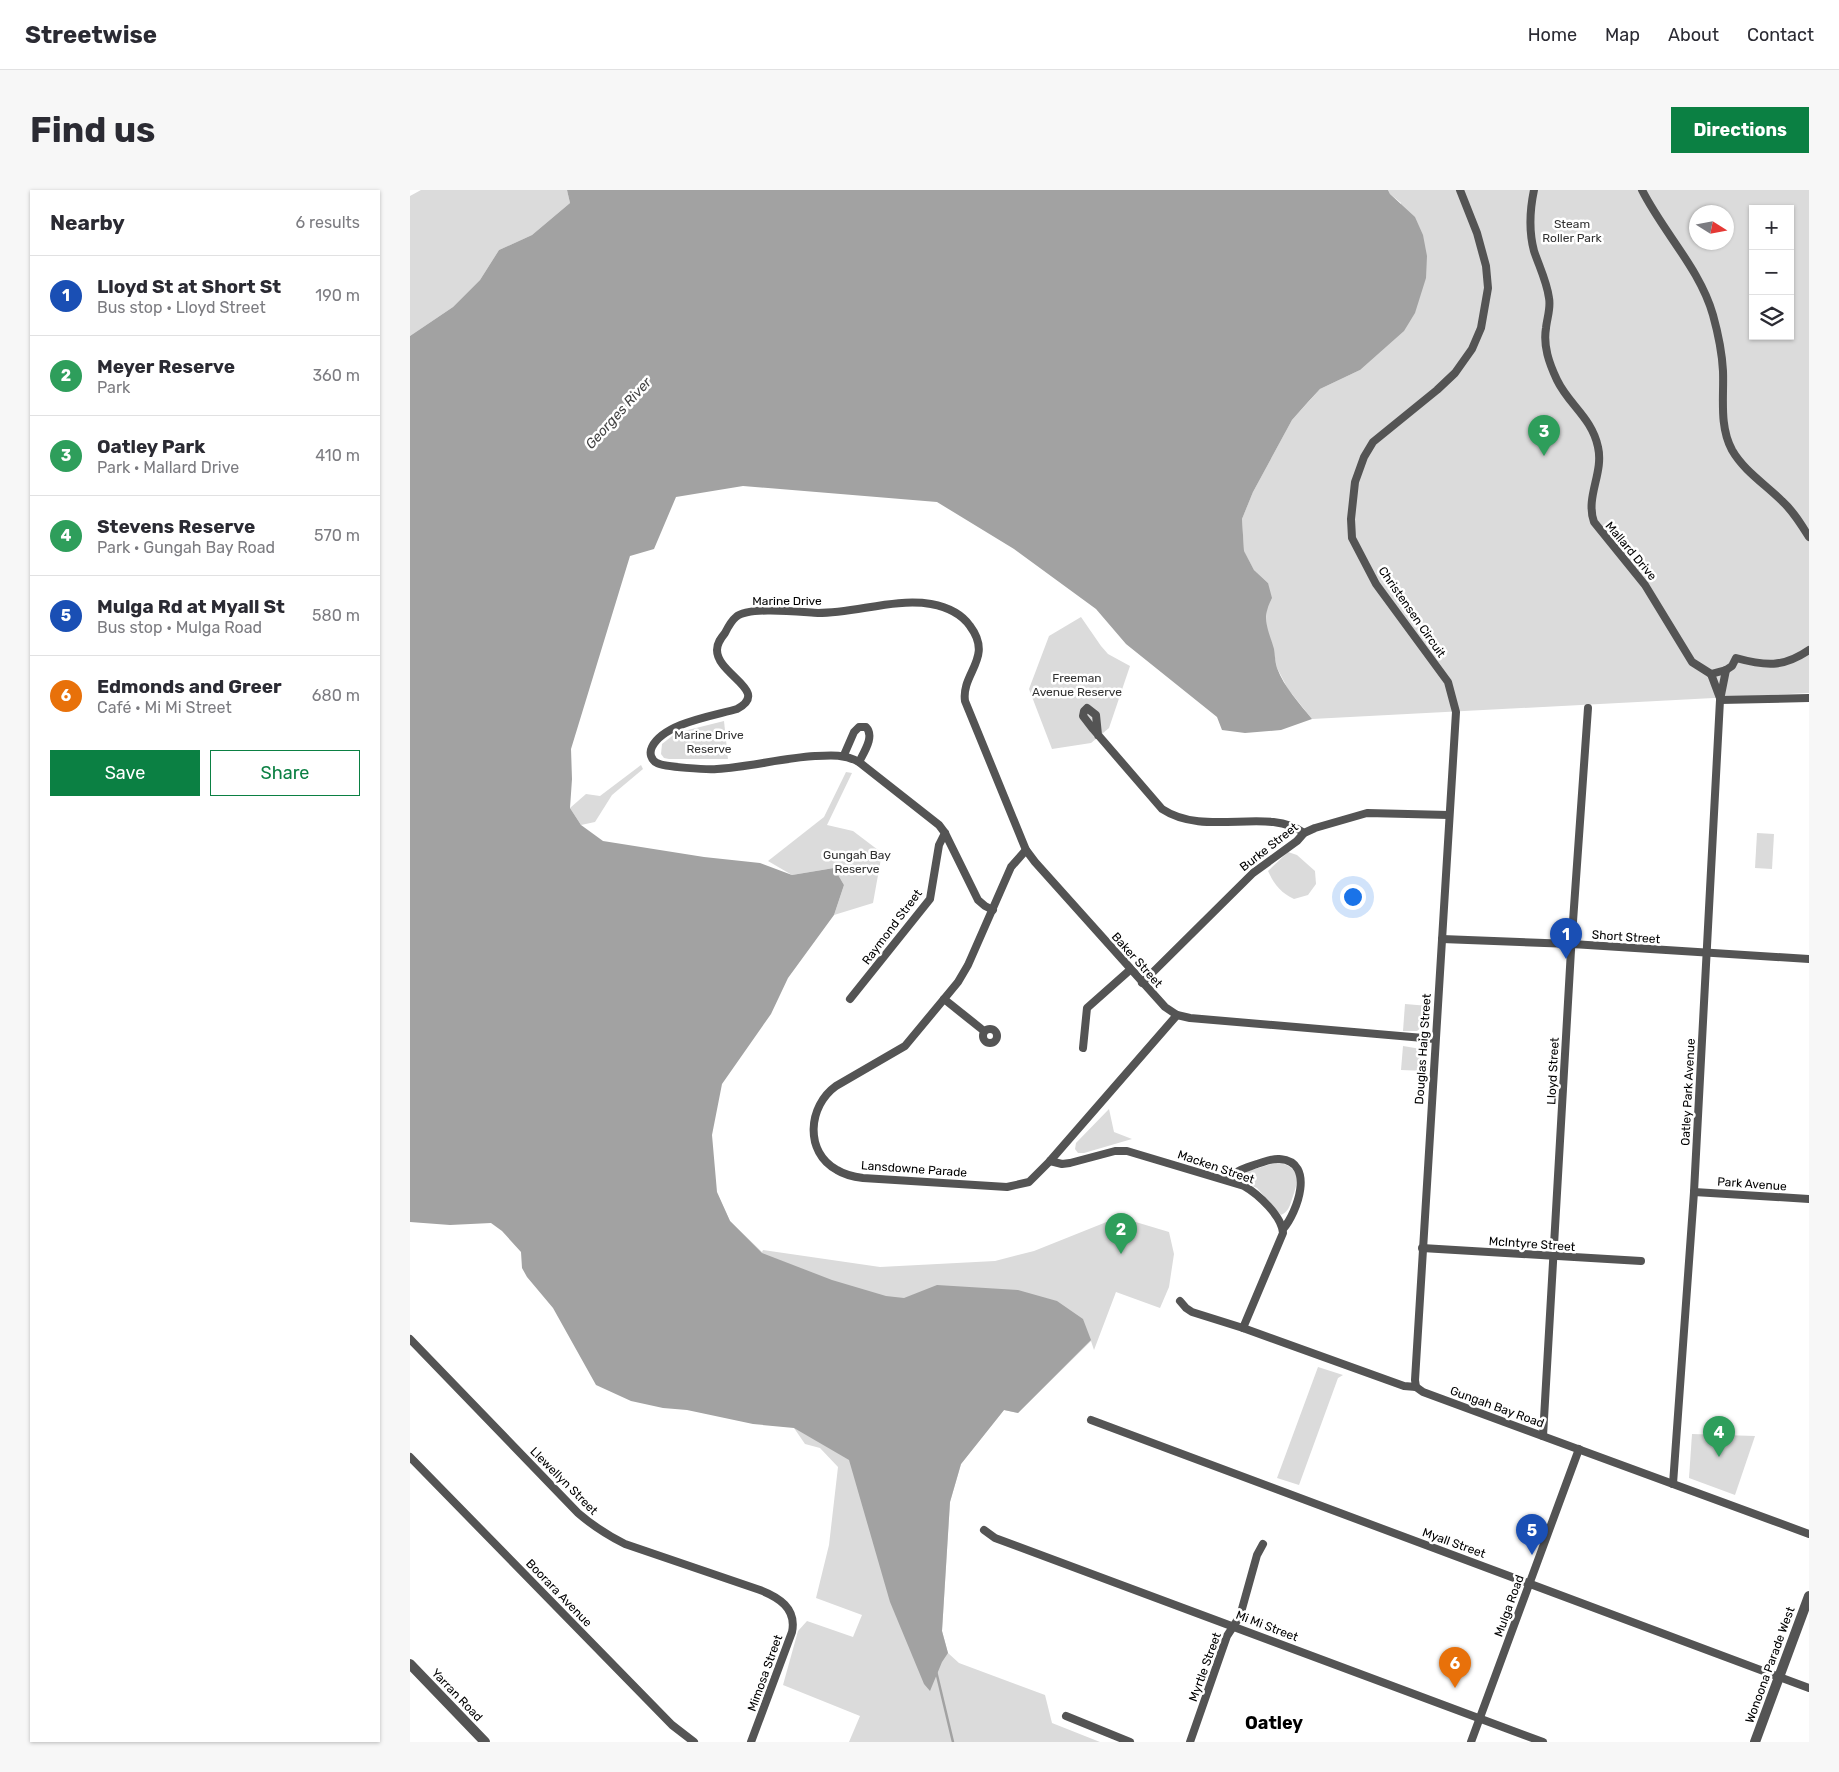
<!DOCTYPE html>
<html lang="en">
<head>
<meta charset="utf-8">
<style>
	body { margin:0; font-family:Rubik,sans-serif; background:#f7f7f7; color:#2b2b33 }
	.controls { position:absolute; right:15px; top:15px; display:grid; overflow:hidden; border-radius:0px; box-shadow:0 1px 4px #0004 }
	.controls button { width:45px; height:45px; display:grid; place-items:center; padding:0; border:0; border-bottom:1px solid #e1e1e2; background:#fff; color:#2b2b33; font:25px sans-serif }
	.compass { position:absolute; left:1279px; top:15px; width:45px; height:45px; border-radius:50%; background:#fff; box-shadow:0 1px 4px #0004; rotate:101deg }
	.you { position:absolute; left:942px; top:706px; width:18px; height:18px; margin:-12px; border:4px solid #fff; border-radius:50%; background:#1a73e8; box-shadow:0 0 0 8px #1a73e833 }
	.badge { display:grid; place-items:center; width:32px; height:32px; border-radius:50%; background:#0b8043; color:#fff; font-size:16px; font-weight:700 }
	.pin { position:absolute; translate:-50% -41px; filter:drop-shadow(0 1px 2px #0008) }
	.pin::after { content:''; position:absolute; top:26px; width:18px; height:15px; background:inherit; clip-path:polygon(0 0,100% 0,50% 100%) }
	.list { margin:0; padding:0; list-style:none }
	h2 { display:flex; justify-content:space-between; align-items:center; height:65px; margin:0; padding:0 20px; font-size:21px }
	h2 small { font-size:16px; font-weight:400; color:#7c7c81 }
	.list li { display:grid; grid-template-columns:32px 1fr auto; gap:15px; align-items:center; box-sizing:border-box; height:80px; padding:0 20px; border-top:1px solid #e1e1e2 }
	.list b { display:block; font-size:19px; white-space:nowrap }
	.list p { margin:0; font-size:16px; white-space:nowrap; color:#7c7c81 }
	.list em { font-size:16px; font-style:normal; color:#7c7c81 }
	.actions { display:flex; gap:10px; padding:15px 20px }
	.actions a { flex:1; padding:11px 0; border:1px solid #0b8043; border-radius:0px; text-align:center; font-size:18px; color:#0b8043 }
	.actions .main { background:#0b8043; color:#fff }
	.icon { flex:none; width:28px; height:28px; fill:none; stroke:currentColor; stroke-width:2; stroke-linecap:round; stroke-linejoin:round }
	.map { position:relative; flex:none; width:1399px; height:1552px; overflow:hidden; border-radius:0px }
	header { display:flex; align-items:center; gap:30px; box-sizing:border-box; height:70px; padding:0 25px; background:#fff; border-bottom:1px solid #e1e1e2 }
	header strong { font-size:24px }
	nav { display:flex; gap:28px; margin-inline-start:auto; font-size:18px }
	.intro { display:flex; align-items:center; justify-content:space-between; box-sizing:border-box; height:120px; padding:0 30px }
	h1 { margin:0; font-size:35px }
	.button { padding:12px 22px; border-radius:0px; background:#0b8043; color:#fff; font-size:18px; font-weight:700 }
	main { display:flex; gap:30px; padding:0 30px }
	aside { flex:1; background:#fff; border-radius:0px; box-shadow:0 1px 4px #0004 }
	.map>svg:first-child { display:block }
	.green { fill:#dbdbdb; fill-rule:evenodd }
	.water { fill:#a2a2a2 }
	.lines { fill:none; stroke-linecap:round; stroke-linejoin:round }
	.stream { stroke:#a2a2a2; stroke-width:2.5 }
	.minor { stroke:#545454; stroke-width:8 }
	.tertiary { stroke:#545454; stroke-width:10 }
	.labels { text-anchor:middle; stroke-width:5; stroke-linejoin:round; paint-order:stroke }
	.park-label { font-size:12px; fill:#323232; stroke:#fff }
	.street-label { font-size:12px; fill:#000; stroke:#fff }
	.water-label { font-size:14px; font-style:italic; fill:#434343; stroke:#fff }
	.district-label { font-size:18px; font-weight:bold; fill:#000; stroke:#fff }
</style>
</head>
<body>
<header>
<strong>Streetwise</strong>
<nav><a>Home</a><a>Map</a><a>About</a><a>Contact</a></nav>
</header>
<div class="intro"><h1>Find us</h1><a class="button">Directions</a></div>
<main>
<aside>
<h2>Nearby<small>6 results</small></h2>
<ul class="list">
<li><span class="badge" style="background:#1a4fb4">1</span><div><b>Lloyd St at Short St</b><p>Bus stop · Lloyd Street</p></div><em>190 m</em></li>
<li><span class="badge" style="background:#2e9e5b">2</span><div><b>Meyer Reserve</b><p>Park</p></div><em>360 m</em></li>
<li><span class="badge" style="background:#2e9e5b">3</span><div><b>Oatley Park</b><p>Park · Mallard Drive</p></div><em>410 m</em></li>
<li><span class="badge" style="background:#2e9e5b">4</span><div><b>Stevens Reserve</b><p>Park · Gungah Bay Road</p></div><em>570 m</em></li>
<li><span class="badge" style="background:#1a4fb4">5</span><div><b>Mulga Rd at Myall St</b><p>Bus stop · Mulga Road</p></div><em>580 m</em></li>
<li><span class="badge" style="background:#e8710a">6</span><div><b>Edmonds and Greer</b><p>Café · Mi Mi Street</p></div><em>680 m</em></li>
</ul>
<div class="actions"><a class="main">Save</a><a>Share</a></div>
</aside>
<div class="map">
<svg width="1399" height="1552" viewBox="0 0 1399 1552">
	<rect width="100%" height="100%" fill="#fff"/>
	<g class="green">
		<polygon points="11,0 157,0 160,13 122,45 89,60 70,90 43,117 0,146 0,6"/>
		<path d="M978 0H1399V503L902 529 878 499 867 478 863 459 856 439 858 393 844 380 834 362 832 329 843 302 882 230 910 199 950 180 991 13 980 4ZM1343 19H1380V146H1343ZM1286 22H1316V52H1286Z"/>
		<polygon points="671,427 691,456 698,464 720,476 699,538 681,553 642,559 619,499 639,446"/>
		<polygon points="314,531 318,569 259,569 254,568 251,564 252,554 266,543"/>
		<polygon points="231,575 233,579 202,605 185,632 171,635 160,618 176,604 190,606"/>
		<polygon points="436,582 442,583 417,635 443,641 472,663 463,713 424,725 434,695 424,678 382,685 358,671 414,627"/>
		<polygon points="1347,643 1364,644 1362,679 1345,678"/>
		<path d="M878 662 887 665 905 681 906 694 898 705 884 709C870 702 864 694 858 681Z"/>
		<polygon points="995,814 1019,816 1018,832 1007,841 993,841"/>
		<polygon points="993,856 1011,859 1017,868 1016,881 991,880"/>
		<polygon points="699,919 704,942 722,949 674,963 668,963 665,959 666,953"/>
		<path d="M868 972C891 978 889 990 882 1009 880 1016 878 1022 871 1025L847 998 829 990 827 987 829 984Z"/>
		<polygon points="307,1003 320,1031 352,1062 353,1060 470,1077 585,1071 624,1061 709,1027 759,1042 764,1064 759,1097 750,1118 706,1102 684,1160 681,1151 608,1223 594,1220 551,1274 540,1312 532,1441 538,1463 549,1473 635,1505 642,1533 690,1552 439,1552 450,1526 373,1495 388,1441 397,1431 443,1447 452,1425 406,1408 419,1355 428,1277 410,1258 395,1254 384,1238"/>
		<polygon points="908,1177 933,1185 928,1188 889,1295 867,1288"/>
		<polygon points="1282,1244 1345,1246 1325,1305 1279,1288"/>
	</g>
	<path class="water" d="M157 0H978L980 4 1005 27 1013 45 1017 66 1016 88 1005 123 994 141 950 180 910 199 898 212 882 230 843 302 832 329 834 361 844 380 858 393 862 408C851 429 858 438 864 459 865 465 865 472 867 478 874 497 890 514 902 529L871 540 835 543 812 540 807 527 716 454 686 419 604 359 527 312 333 296 266 307 244 359 220 366 161 559 162 589 160 618 171 635 193 651 294 667 350 673 382 685 424 678 434 695 424 725 378 788 361 824 312 894 302 945 307 1002 320 1031 352 1063 422 1090 476 1106 494 1108 527 1095 608 1100 647 1111 673 1129 681 1150 608 1223 594 1220 551 1274 540 1312 532 1441 538 1463 532 1472 520 1501 514 1494 480 1412 439 1270 384 1238 343 1234 277 1220 253 1218 221 1211 186 1195 143 1118 117 1087 112 1078 111 1062 92 1041 81 1033 40 1035 0 1032V146L43 117 70 90 89 60 122 45 160 13Z"/>
	<g class="lines">
		<polyline class="stream" points="526,1481 543,1552"/>
		<g class="minor">
			<path d="M1124 0C1120 19 1119 42 1124 61 1129 76 1137 92 1139 108 1141 118 1137 128 1136 138 1133 156 1139 173 1147 190 1159 215 1182 228 1188 257 1194 283 1175 307 1184 332L1235 395 1282 472 1301 484 1316 480 1322 476 1326 468C1355 476 1373 478 1399 460"/>
			<path d="M1232 0C1253 42 1290 79 1303 125 1308 143 1312 162 1313 181 1314 207 1309 236 1322 260 1334 281 1355 294 1372 311 1383 321 1391 334 1399 347"/>
			<polyline points="1301,484 1310,508"/>
			<polyline points="1310,510 1399,508"/>
			<path d="M688 545 686 525 677 518 674 521 673 526 683 539 752 619C796 648 858 616 894 643"/>
			<path d="M434 565 444 542 449 537H456C465 546 454 562 449 572"/>
			<path d="M616 660 601 677 558 775 548 792 534 809 495 856 426 896C398 916 394 962 427 980 435 985 445 987 453 988L597 997 619 992 640 971 767 825"/>
			<path d="M583 720 575 716 568 710 535 643 529 635 449 572C435 564 421 565 405 566 372 568 340 577 307 579 298 580 254 577 247 573 241 570 239 563 242 557 254 533 303 526 327 519 361 501 307 485 307 460 307 453 311 448 315 443 318 437 321 431 326 427 339 416 390 422 408 423 446 423 484 408 521 414 537 417 551 423 560 436 584 468 551 483 555 511L616 660 625 672 755 817 767 825 780 828 1025 849"/>
			<polyline points="1032,749 1162,754 1399,769"/>
			<polyline points="732,793 843,683 887,651 894,643 905,638 957,623 1039,625"/>
			<polyline points="440,809 520,709 529,655 535,643"/>
			<polyline points="534,809 574,841"/>
			<circle cx="580" cy="846" r="7"/>
			<polyline points="673,858 677,818 721,779"/>
			<path d="M640 971 652 974 660 973 705 961H717L834 996C848 1004 872 1026 873 1043L833 1138"/>
			<path d="M817 990C827 980 833 979 847 974 854 972 862 968 870 969 906 972 887 1023 873 1039"/>
			<polyline points="1284,1002 1399,1009"/>
			<polyline points="1012,1058 1231,1071"/>
			<polyline points="770,1111 776,1118 782,1122 833,1138 994,1196 1006,1197 1013,1202 1399,1344"/>
			<path d="M0 1149 168 1323C183 1336 197 1345 215 1354L350 1400C368 1407 387 1418 382 1442L341 1552"/>
			<polyline points="1006,1197 1005,1190 1046,522 1038,492 966,394 942,348 941,329 945,292 954,267 963,252 1027,200 1045,183 1062,159 1071,138 1078,98 1076,76 1067,43 1050,0"/>
			<polyline points="681,1230 1399,1498"/>
			<polyline points="1133,1246 1161,760 1178,518"/>
			<polyline points="0,1267 262,1535 284,1552"/>
			<polyline points="1263,1294 1284,1002 1310,510 1316,480"/>
			<polyline points="574,1340 585,1348 1133,1552"/>
			<polyline points="656,1526 720,1552"/>
			<polyline points="780,1552 817,1446 830,1426 847,1365 853,1354"/>
			<polyline points="1061,1552 1169,1259"/>
		</g>
		<g class="tertiary">
			<polyline points="0,1474 75,1552"/>
			<polyline points="1345,1552 1399,1406"/>
		</g>
	</g>
	<g class="labels">
		<g class="park-label">
			<text x="1162" y="38">Steam<tspan x="1162" dy="14">Roller Park</tspan></text>
			<text x="667" y="492">Freeman<tspan x="667" dy="14">Avenue Reserve</tspan></text>
			<text x="299" y="549">Marine Drive<tspan x="299" dy="14">Reserve</tspan></text>
			<text x="447" y="669">Gungah Bay<tspan x="447" dy="14">Reserve</tspan></text>
		</g>
		<g class="street-label">
			<text transform="translate(1221 361) rotate(50)" y="4">Mallard Drive</text>
			<text x="377" y="415">Marine Drive</text>
			<text transform="translate(1002 422) rotate(55)" y="4">Christensen Circuit</text>
			<text transform="translate(859 657) rotate(-38)" y="4">Burke Street</text>
			<text transform="translate(482 737) rotate(-53)" y="4">Raymond Street</text>
			<text transform="translate(1216 747) rotate(4)" y="4">Short Street</text>
			<text transform="translate(727 770) rotate(48)" y="4">Baker Street</text>
			<text transform="translate(1013 859) rotate(-86)" y="4">Douglas Haig Street</text>
			<text transform="translate(1143 881) rotate(-87)" y="4">Lloyd Street</text>
			<text transform="translate(1278 902) rotate(-87)" y="4">Oatley Park Avenue</text>
			<text transform="translate(806 977) rotate(19)" y="4">Macken Street</text>
			<text transform="translate(504 979) rotate(4)" y="4">Lansdowne Parade</text>
			<text transform="translate(1342 994) rotate(4)" y="4">Park Avenue</text>
			<text transform="translate(1122 1054) rotate(4)" y="4">McIntyre Street</text>
			<text transform="translate(1087 1217) rotate(20)" y="4">Gungah Bay Road</text>
			<text transform="translate(154 1291) rotate(45)" y="4">Llewellyn Street</text>
			<text transform="translate(1044 1353) rotate(20)" y="4">Myall Street</text>
			<text transform="translate(149 1403) rotate(46)" y="4">Boorara Avenue</text>
			<text transform="translate(1099 1416) rotate(-70)" y="4">Mulga Road</text>
			<text transform="translate(857 1436) rotate(21)" y="4">Mi Mi Street</text>
			<text transform="translate(1360 1475) rotate(-70)" y="4">Wonoona Parade West</text>
			<text transform="translate(795 1477) rotate(-70)" y="4">Myrtle Street</text>
			<text transform="translate(355 1483) rotate(-70)" y="4">Mimosa Street</text>
			<text transform="translate(47 1505) rotate(46)" y="4">Yarran Road</text>
		</g>
		<g class="water-label">
			<text transform="translate(208 223) rotate(-48)" y="5">Georges River</text>
		</g>
		<g class="district-label">
			<text x="864" y="1539">Oatley</text>
		</g>
	</g>
</svg>
<div class="controls">
<button>+</button>
<button>−</button>
<button><svg class="icon" aria-label="layers" viewBox="0 0 24 24"><path d="M12 4l9 5-9 5-9-5zM3 14l9 5 9-5"/></svg></button>
</div>
<svg class="compass" viewBox="-18 -18 36 36"><path d="M0-13l5 13h-10z" fill="#e53935"/><path d="M0 13l5-13h-10z" fill="#7c7c81"/></svg>
<div class="you"></div>
<div class="pin badge" style="left:1156px;top:769px;background:#1a4fb4">1</div>
<div class="pin badge" style="left:711px;top:1064px;background:#2e9e5b">2</div>
<div class="pin badge" style="left:1134px;top:266px;background:#2e9e5b">3</div>
<div class="pin badge" style="left:1309px;top:1267px;background:#2e9e5b">4</div>
<div class="pin badge" style="left:1122px;top:1365px;background:#1a4fb4">5</div>
<div class="pin badge" style="left:1045px;top:1498px;background:#e8710a">6</div>
</div>
</main>
</body>
</html>
